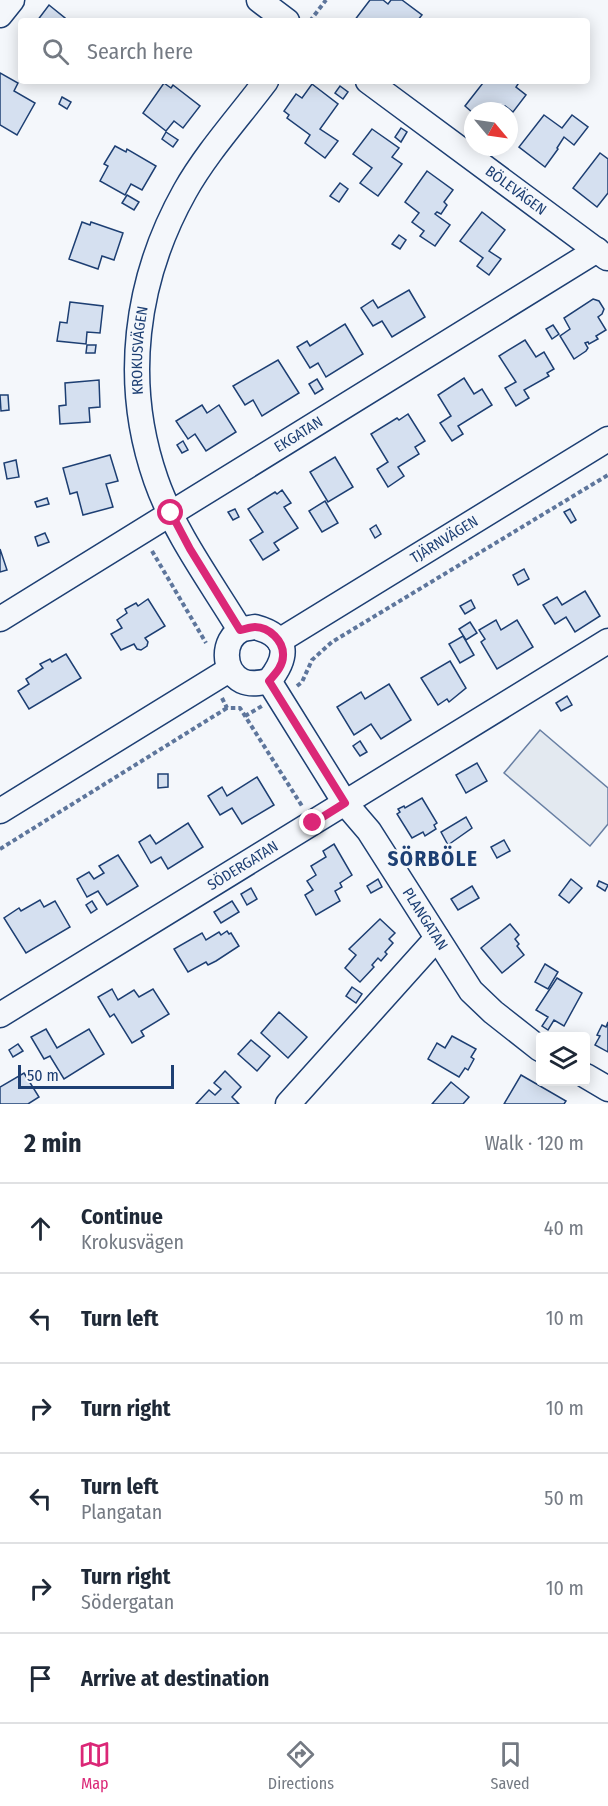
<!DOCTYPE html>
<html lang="en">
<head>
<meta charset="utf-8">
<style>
	body { margin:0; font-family:"Fira Sans Condensed",sans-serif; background:#f6f6f7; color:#1f2937 }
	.controls { position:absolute; right:18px; bottom:18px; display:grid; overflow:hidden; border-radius:6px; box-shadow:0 3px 15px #0003 }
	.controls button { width:54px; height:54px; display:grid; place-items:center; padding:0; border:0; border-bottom:2px solid #e0e1e3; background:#fff; color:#1f2937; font:30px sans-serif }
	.compass { position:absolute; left:464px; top:102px; width:54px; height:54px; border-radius:50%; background:#fff; box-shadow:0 3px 15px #0003; rotate:119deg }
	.scale { position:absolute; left:18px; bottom:15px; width:156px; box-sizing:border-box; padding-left:6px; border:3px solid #1d3f73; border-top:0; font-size:16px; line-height:21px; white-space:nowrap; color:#1d3f73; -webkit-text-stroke:4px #f4f7fb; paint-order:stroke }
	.stop { position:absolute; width:18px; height:18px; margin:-14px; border:4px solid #db2777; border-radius:50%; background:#fff }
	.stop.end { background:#db2777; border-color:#fff; box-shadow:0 2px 6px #0008 }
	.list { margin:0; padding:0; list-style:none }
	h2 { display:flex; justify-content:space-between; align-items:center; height:78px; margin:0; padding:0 24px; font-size:26px }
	h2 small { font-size:20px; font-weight:400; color:#747a83 }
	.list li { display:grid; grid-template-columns:39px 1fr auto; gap:18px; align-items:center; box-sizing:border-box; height:90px; padding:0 24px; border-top:2px solid #e0e1e3 }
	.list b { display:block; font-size:22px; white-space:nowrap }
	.list p { margin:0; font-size:20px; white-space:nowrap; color:#747a83 }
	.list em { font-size:20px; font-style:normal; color:#747a83 }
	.icon { flex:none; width:33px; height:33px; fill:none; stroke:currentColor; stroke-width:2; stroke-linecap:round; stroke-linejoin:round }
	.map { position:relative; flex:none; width:608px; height:1104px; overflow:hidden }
	.search { position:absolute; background:#fff; box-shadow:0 3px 15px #0003; left:18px; right:18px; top:18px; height:66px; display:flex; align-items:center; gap:15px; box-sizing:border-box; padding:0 21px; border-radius:6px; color:#747a83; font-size:22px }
	.sheet { height:618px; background:#fff }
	nav { display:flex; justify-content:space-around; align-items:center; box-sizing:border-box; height:84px; border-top:2px solid #e0e1e3; background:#fff; font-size:16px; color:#747a83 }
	nav a { display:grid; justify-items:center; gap:3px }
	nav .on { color:#db2777 }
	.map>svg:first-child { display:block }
	.green { fill:#e3e9f0; stroke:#687fa3; stroke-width:1.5 }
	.building { fill:#d5e0f0; stroke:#1d3f73; stroke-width:1.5 }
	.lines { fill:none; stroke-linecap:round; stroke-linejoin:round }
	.minor-casing { stroke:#1d3f73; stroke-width:27 }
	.path { stroke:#5e769c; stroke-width:4; stroke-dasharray:4.5 3; stroke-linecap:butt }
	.minor { stroke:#f4f7fb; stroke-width:24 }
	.route { stroke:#db2777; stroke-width:8 }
	.labels { text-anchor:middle; stroke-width:4.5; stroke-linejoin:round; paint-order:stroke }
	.street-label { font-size:15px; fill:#1d3f73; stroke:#f4f7fb }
	.district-label { font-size:21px; font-weight:bold; letter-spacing:1.5px; fill:#1d3f73; stroke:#f4f7fb }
</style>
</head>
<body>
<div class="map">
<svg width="608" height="1104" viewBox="0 0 608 1104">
	<rect width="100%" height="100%" fill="#f4f7fb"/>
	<polygon class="green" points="540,730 608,788 608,824 590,846 504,773"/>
	<g class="building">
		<polygon points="370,0 383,0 388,4 391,0 402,0 422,15 417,21 354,21"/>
		<polygon points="49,5 65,18 63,21 37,21"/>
		<polygon points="0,73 18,83 14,91 35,103 17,135 0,125"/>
		<polygon points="480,81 520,81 516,87 526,95 513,112 505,106 498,111 473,111 473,113 465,106 483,83"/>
		<polygon points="164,83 171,88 173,85 200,106 183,128 174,121 166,131 143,113"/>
		<polygon points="312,84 338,104 320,129 338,141 325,158 305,143 310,135 287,118 289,115 284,111 296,94 302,98"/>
		<polygon points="340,86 348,92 343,99 335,93"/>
		<polygon points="62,97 71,102 67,109 59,104"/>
		<polygon points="544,115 562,128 572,115 588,127 574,145 564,137 557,148 558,149 545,167 519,147"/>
		<polygon points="401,128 407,132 401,142 395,137"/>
		<polygon points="372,129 399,148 392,157 402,164 378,196 360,183 372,168 353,154"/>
		<polygon points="166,132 178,140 173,147 162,139"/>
		<polygon points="115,146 126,152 127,149 156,166 142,190 131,184 125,195 100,181 108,166 104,164"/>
		<polygon points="600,153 608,159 608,193 597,207 573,188"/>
		<polygon points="427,171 453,190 444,202 447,205 441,214 437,212 435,214 450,225 435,246 420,236 424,231 412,222 419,213 405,202"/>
		<polygon points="340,183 348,189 339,202 330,196"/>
		<polygon points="127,195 139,202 134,210 122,203"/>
		<polygon points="482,212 505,230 489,251 501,259 489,275 477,266 483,258 460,241"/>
		<polygon points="82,222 90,225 91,222 123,233 114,260 102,256 98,269 69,259"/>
		<polygon points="399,235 406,240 400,249 392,244"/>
		<polygon points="409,290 425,317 392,337 382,321 373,326 361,308 373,300 378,308"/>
		<polygon points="593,299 599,301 604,309 602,314 598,317 606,330 596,336 598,339 589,344 588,342 585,343 588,348 586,351 574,359 560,336 570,329 564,318"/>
		<polygon points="70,302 103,306 100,333 87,332 86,344 57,341 60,322 67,323"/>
		<polygon points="345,324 363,354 326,377 318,363 310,368 297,347 307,341 310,346"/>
		<polygon points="553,325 559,334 552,339 546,329"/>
		<polygon points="525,340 536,357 544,352 554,369 547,373 549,376 524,390 529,398 516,406 505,388 516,382 499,356"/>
		<polygon points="87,345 96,345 95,353 86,353"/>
		<polygon points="278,360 299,393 262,416 253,400 245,405 233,386"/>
		<polygon points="464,378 474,394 482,389 492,405 458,426 463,434 452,441 440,423 451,416 438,395"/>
		<polygon points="317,379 323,389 315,394 309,384"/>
		<polygon points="99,380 100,407 89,408 90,422 60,424 59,406 66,405 65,383"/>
		<polygon points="0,395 8,395 9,410 1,411"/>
		<polygon points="202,405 207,413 219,405 236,432 206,451 195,434 188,439 176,421"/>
		<polygon points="408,414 425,441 415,447 419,454 398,467 404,476 388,487 377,469 388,462 371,434 397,418 399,420"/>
		<polygon points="183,441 188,450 182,453 177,445"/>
		<polygon points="110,455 118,481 106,484 113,507 83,515 77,492 70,494 63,468"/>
		<polygon points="335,457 353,487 328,502 310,472"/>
		<polygon points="16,460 19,477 7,479 4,463"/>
		<polygon points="282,490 291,503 284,507 298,528 274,543 279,550 263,560 250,540 263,532 248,509 275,492 277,494"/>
		<polygon points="47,498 49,504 37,507 35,502"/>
		<polygon points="325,501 338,523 322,532 309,511"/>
		<polygon points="235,509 239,517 233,520 228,512"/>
		<polygon points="570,509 576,520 571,523 564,512"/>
		<polygon points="376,525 381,534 375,538 370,529"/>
		<polygon points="45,533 49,542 38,546 35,537"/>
		<polygon points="0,549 7,570 0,572"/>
		<polygon points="524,569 529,579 518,585 513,575"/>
		<polygon points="585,591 600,616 575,632 566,617 555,624 543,605 557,597 562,605"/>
		<polygon points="148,599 165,626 145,638 148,642 147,646 141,650 137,649 134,644 121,650 111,634 122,628 117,620 127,613 125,609 136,603 138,606"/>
		<polygon points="471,600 475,608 465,614 460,606"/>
		<polygon points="496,620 501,630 517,620 533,647 497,669 481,642 485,639 479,630"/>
		<polygon points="470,622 477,633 466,640 459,629"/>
		<polygon points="463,636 474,655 460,663 449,644"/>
		<polygon points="66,654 81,678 29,709 18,691 29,684 26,679 43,668 40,664 50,659 52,662"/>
		<polygon points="450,661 466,688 449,702 447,699 438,705 421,678"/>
		<polygon points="389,684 411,720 381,739 371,724 354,735 337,707 361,692 365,699"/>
		<polygon points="567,696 572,705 561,711 556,703"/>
		<polygon points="360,741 367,752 360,756 353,746"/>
		<polygon points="477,763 487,781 466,793 456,775"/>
		<polygon points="158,774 168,774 168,787 158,788"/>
		<polygon points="257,777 274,805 242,824 232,808 220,815 208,796 222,787 227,796"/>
		<polygon points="422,798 437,823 434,825 436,829 425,836 423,832 412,838 397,814 400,812 398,809 404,806 405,808"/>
		<polygon points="466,817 472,828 448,845 441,832"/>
		<polygon points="188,823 203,847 168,869 161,857 151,863 139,842 150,835 156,844"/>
		<polygon points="504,840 510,851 497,858 491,847"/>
		<polygon points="334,844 352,875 340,883 342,887 335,891 340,901 316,915 305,895 313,890 307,881 316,875 311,866 326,857 323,851"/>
		<polygon points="118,855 138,886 107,905 98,891 87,897 77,879 89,872 94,879 104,873 99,866"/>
		<polygon points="378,879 382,887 371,893 367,886"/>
		<polygon points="571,879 582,888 569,903 559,895"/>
		<polygon points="599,881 608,885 605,891 597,886"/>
		<polygon points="472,886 479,898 458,910 451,899"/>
		<polygon points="251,888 257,899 247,905 241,894"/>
		<polygon points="40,900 44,907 55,901 70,927 26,953 4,918 19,908 21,911"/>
		<polygon points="92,901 97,909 91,913 86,905"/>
		<polygon points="232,901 239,912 221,923 214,912"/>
		<polygon points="380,919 395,933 389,939 393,943 385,952 387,954 381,961 378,958 372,965 374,967 360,982 345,968 356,955 349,949"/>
		<polygon points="510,924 519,935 515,939 519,944 517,946 524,955 502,973 481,948"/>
		<polygon points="227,931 229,934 231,933 239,946 216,961 208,965 206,962 188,972 174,949 202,933 206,940 219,932 221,935"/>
		<polygon points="545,964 558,972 548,989 535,982"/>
		<polygon points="557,978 582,993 564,1026 554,1020 548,1030 542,1026 548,1017 536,1010"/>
		<polygon points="352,987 362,994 356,1003 346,996"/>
		<polygon points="112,989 118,1000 134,990 139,997 153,989 169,1014 141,1031 144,1036 132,1043 114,1014 110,1017 98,997"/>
		<polygon points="279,1012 307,1037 288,1058 261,1033"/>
		<polygon points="608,1022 608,1052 595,1045 600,1036 597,1035 602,1025 606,1027"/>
		<polygon points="46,1029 57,1048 89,1029 104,1054 64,1079 50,1056 44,1059 31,1037"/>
		<polygon points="452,1036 476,1049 471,1057 474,1059 468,1070 465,1068 459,1077 428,1059 437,1043 445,1048"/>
		<polygon points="251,1040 270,1056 257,1071 238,1054"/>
		<polygon points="18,1044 23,1051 13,1057 9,1050"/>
		<polygon points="225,1071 241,1087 232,1097 239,1104 196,1104 209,1090 215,1095 221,1089 214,1083"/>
		<polygon points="24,1073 39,1097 28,1104 0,1104 0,1087"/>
		<polygon points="521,1075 566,1101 564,1104 504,1104"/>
		<polygon points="451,1082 469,1097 463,1104 432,1104"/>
	</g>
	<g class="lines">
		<defs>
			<g id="minor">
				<polyline points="259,0 287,21"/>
				<polyline points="0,15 12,0"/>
				<path id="s1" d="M368 81 607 258"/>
				<path id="s2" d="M0 619 597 250"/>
				<path d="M255 627C289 636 289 656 269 681 260 683 251 685 242 681 222 671 222 640 241 630 245 628 251 628 255 627Z"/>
				<path id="s3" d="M240 630C211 582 175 534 156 480 122 383 135 280 185 191 207 152 239 117 266 81"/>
				<path id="s4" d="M279 641 608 439"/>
				<path id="s5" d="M269 681 345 803 369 831 471 991 493 1012 540 1049"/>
				<polyline points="0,811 229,670"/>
				<path id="s6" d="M0 1015 608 641"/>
				<polyline points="586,1076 608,1089"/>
				<polyline points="288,1104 437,938"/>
			</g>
		</defs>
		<use href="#minor" class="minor-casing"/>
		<g class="path">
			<polyline points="310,21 326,0"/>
			<polyline points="152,551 206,643"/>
			<polyline points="297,686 302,682 312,660 332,642 608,475"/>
			<polyline points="222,698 227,708 240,708 302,806"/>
			<polyline points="245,716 262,706"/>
			<polyline points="0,849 227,708"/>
		</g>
		<use href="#minor" class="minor"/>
	</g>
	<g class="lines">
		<path class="route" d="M171 513 190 549 240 630C245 629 251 627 255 627 269 627 284 641 283 656 283 666 275 674 269 681L345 803 313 823"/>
	</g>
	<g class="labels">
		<g class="street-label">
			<text dy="5" stroke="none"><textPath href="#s1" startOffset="184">BÖLEVÄGEN</textPath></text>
			<text dy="5" stroke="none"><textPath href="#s3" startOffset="304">KROKUSVÄGEN</textPath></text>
			<text dy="5" stroke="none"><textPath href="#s2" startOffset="351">EKGATAN</textPath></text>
			<text dy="5" stroke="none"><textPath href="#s4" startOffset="194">TJÄRNVÄGEN</textPath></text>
			<text dy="5" stroke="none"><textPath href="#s6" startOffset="285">SÖDERGATAN</textPath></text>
			<text dy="5" stroke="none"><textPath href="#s5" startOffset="285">PLANGATAN</textPath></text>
		</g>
		<g class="district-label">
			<text x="433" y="866">SÖRBÖLE</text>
		</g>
	</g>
</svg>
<div class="controls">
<button><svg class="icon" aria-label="layers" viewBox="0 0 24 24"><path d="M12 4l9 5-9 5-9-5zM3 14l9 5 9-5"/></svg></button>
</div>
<svg class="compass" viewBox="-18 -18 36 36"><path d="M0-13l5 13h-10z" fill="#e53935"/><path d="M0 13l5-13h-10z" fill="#747a83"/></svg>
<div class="scale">50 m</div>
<div class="stop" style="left:171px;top:513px"></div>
<div class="stop end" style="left:313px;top:823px"></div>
<div class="search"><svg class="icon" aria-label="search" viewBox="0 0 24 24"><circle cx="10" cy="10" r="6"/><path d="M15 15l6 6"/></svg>Search here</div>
</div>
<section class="sheet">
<h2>2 min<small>Walk · 120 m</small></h2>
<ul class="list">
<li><svg class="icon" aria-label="ahead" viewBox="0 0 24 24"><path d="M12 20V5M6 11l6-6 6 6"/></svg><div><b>Continue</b><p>Krokusvägen</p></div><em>40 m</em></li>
<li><svg class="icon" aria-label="left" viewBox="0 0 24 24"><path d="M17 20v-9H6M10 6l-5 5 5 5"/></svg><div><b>Turn left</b></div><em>10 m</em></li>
<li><svg class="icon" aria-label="right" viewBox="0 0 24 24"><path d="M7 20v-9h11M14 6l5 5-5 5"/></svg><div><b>Turn right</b></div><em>10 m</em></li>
<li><svg class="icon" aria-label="left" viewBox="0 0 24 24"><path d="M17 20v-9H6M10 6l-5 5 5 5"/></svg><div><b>Turn left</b><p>Plangatan</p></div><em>50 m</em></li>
<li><svg class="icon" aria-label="right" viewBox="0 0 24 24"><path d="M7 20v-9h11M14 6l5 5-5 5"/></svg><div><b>Turn right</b><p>Södergatan</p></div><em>10 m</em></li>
<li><svg class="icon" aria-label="arrive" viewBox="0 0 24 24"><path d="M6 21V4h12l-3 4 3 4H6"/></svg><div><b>Arrive at destination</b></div></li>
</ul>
</section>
<nav>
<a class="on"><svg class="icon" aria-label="map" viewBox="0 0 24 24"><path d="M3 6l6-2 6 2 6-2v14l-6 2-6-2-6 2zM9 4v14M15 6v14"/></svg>Map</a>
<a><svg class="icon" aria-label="directions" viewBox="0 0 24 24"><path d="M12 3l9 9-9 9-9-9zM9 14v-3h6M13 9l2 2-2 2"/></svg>Directions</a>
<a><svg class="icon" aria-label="saved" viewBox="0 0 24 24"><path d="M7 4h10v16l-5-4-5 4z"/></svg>Saved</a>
</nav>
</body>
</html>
